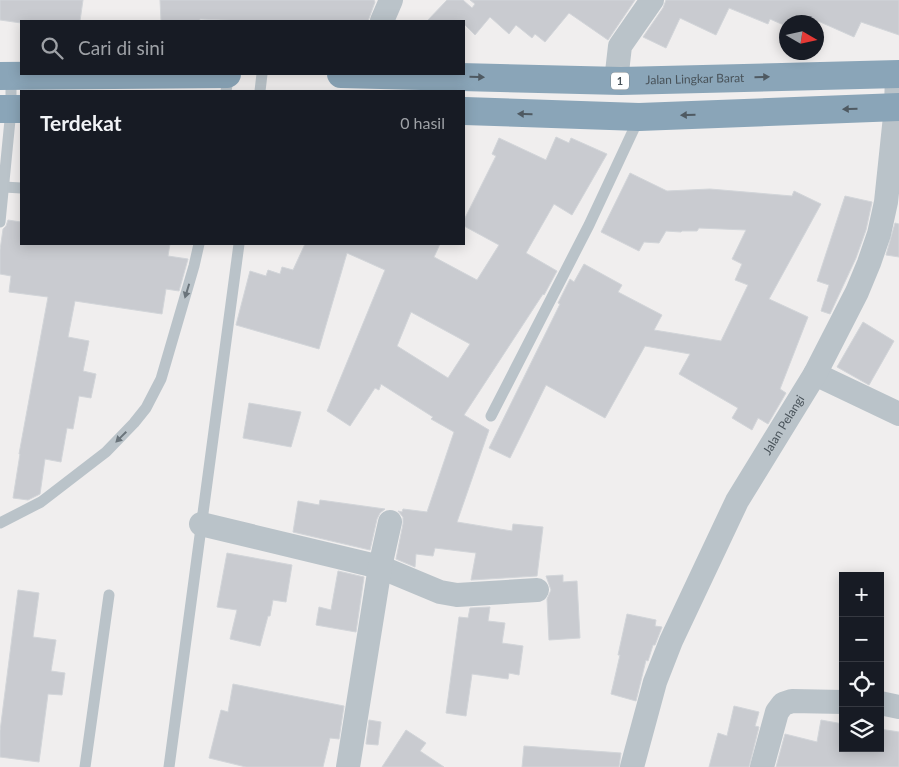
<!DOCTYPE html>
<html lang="id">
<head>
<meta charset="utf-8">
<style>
	body { margin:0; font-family:Lato,sans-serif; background:#242831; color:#f1f3f6 }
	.controls { position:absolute; right:15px; bottom:15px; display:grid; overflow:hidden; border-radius:0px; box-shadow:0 2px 12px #0003 }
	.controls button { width:45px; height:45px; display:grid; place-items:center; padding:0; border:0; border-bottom:1px solid #363941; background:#171b24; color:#f1f3f6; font:25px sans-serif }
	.compass { position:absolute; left:779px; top:15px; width:45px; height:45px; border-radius:50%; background:#171b24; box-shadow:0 2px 12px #0003; rotate:99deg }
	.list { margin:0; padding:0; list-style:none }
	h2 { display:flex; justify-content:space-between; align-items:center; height:65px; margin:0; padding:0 20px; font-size:21px }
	h2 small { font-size:16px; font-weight:400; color:#9ea1a6 }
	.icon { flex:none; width:28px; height:28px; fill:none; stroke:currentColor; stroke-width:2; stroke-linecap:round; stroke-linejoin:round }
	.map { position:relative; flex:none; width:899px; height:767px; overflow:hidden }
	.search { position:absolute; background:#171b24; box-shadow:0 2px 12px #0003; left:20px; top:20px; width:445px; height:55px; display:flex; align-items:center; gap:12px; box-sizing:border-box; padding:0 18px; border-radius:0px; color:#9ea1a6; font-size:19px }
	.panel { position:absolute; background:#171b24; box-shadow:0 2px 12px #0003; left:20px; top:90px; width:445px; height:155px; border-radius:0px }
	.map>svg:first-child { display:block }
	.building { fill:#c9cbd0; stroke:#d2d5d9; fill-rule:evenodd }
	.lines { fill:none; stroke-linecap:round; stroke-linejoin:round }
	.lane { stroke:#bac3c9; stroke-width:11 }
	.street { stroke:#bac3c9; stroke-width:24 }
	.highway { stroke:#8aa5b8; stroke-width:28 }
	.oneway { fill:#4f5a62 }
	.oneway2 { fill:#6a747b }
	.labels { text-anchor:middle; stroke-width:4; stroke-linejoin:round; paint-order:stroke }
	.shield { fill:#fff; stroke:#7f868b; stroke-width:1 }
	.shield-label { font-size:11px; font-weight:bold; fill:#485259 }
	.street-label { font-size:12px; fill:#485259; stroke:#fff }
</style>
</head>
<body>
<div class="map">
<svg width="899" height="767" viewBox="0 0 899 767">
	<rect width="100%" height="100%" fill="#f0eeee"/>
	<g class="building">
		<polygon points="0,0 83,0 80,21 21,21 21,23 0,20"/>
		<polygon points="160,0 374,0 375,2 368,21 241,21 200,19 200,21 161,21"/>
		<polygon points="447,0 463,0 472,8 475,4 470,0 635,0 608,40 569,13 545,42 535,34 532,38 516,25 509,34 490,17 475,35 464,24 464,21 427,21"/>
		<polygon points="666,0 899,0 899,35 861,22 854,37 818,21 816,25 816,22 786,22 786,26 770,19 768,24 729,8 716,35 680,18 666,48 643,37 663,8"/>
		<path d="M556 137 569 143 571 138 607 154 572 215 554 204 526 253 557 271 544 295 543 294 464 415 489 430 457 522 512 531 513 524 543 527 537 576 471 580 476 553 435 548 433 556 416 554 415 567 396 559 403 524V517L398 511 402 512 403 509 427 512 454 432 431 419 433 417 381 384 379 390 375 388 350 426 327 411 385 270 347 253 319 349 236 325 250 271 266 276 268 270 280 274 282 267 293 270 305 244H440L434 257 477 280 499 245 464 226V220L496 156 492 154 499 138 546 160ZM411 312 470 344 448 378 397 346Z"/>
		<polygon points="630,173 667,191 710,189 792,196 794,191 821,204 769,299 808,317 780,389 786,393 768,424 758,418 752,430 732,418 738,408 679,374 690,354 645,346 605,418 546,385 510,458 489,448 560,304 558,303 570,279 574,282 584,264 622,285 618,292 662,315 654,330 721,341 748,285 735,280 742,264 732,259 746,230 699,228 697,231 682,231 681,232 666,231 659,243 644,242 639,251 601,232"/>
		<polygon points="845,196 872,202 866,230 856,258 830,314 821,311 829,285 817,281"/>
		<polygon points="8,220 21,222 21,244 170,244 168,256 188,259 179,291 166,289 162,314 75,301 68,337 89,341 83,371 96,374 91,398 79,396 73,429 67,428 61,462 45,459 40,494 28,500 13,498 20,454 19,454 48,297 9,292 11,276 0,274 0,250 3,229 6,226"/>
		<polygon points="895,223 899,224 899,257 886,255"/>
		<polygon points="863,322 894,341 869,385 837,367"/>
		<polygon points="249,403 301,412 291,447 243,438"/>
		<polygon points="320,500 385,509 380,513 377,519 370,550 293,532 298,501 319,505"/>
		<polygon points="227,553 292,565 286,602 273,600 270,616 268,616 260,646 230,639 237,610 217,607"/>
		<polygon points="338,571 364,577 356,632 316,625 319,607 331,610"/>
		<polygon points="563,575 563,582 577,581 580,638 549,640 547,599 551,590 546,576"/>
		<polygon points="18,590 39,593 33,637 56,640 51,671 65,673 62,695 48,694 39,762 0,757 0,731"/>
		<polygon points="490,607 488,621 505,623 502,643 523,646 519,675 509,673 508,679 472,674 466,716 446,713 459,617 468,618 470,608"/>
		<polygon points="627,614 656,620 655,626 662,627 655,645 653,645 648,661 646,660 636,701 611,694 620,655 618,655"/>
		<polygon points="233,684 344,706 339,739 330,738 323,767 246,767 209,758 221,710 228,712"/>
		<polygon points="734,706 759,712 755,726 759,727 749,767 709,767 718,733 727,736"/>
		<polygon points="369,720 381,722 378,745 366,744"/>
		<polygon points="821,720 843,724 843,748 880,748 880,729 899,732 899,767 776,767 785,734 817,742"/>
		<polygon points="406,730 426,743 420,751 444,767 382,767"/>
		<polygon points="524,746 621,753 619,767 522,767"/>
	</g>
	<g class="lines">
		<g class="lane">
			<polyline points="226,91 229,74"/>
			<polyline points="260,91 262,74"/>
			<polyline points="4,187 21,188"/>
			<polyline points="0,222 11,110 11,77"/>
			<polyline points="491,416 589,225 639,118"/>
			<polyline points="0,523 41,502 106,452 134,423 146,408 161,379 194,266 199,244"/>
			<polyline points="85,767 109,595"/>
			<polyline points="169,767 239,244"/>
		</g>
		<g class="street">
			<polyline points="382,21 391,0"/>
			<polyline points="616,81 620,46 652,0"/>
			<polyline points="815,374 899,414"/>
			<polyline points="201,524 380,567 440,592 457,595 537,590"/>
			<polyline points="880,703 899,707"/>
			<polyline points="348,767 380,567 390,522"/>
			<path id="s1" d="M632 767 655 682 671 641 737 501 815 374 857 292 869 263 879 234 886 202 896 107 897 74"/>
			<polyline points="762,767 777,712 783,704 792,701 843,702"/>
		</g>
		<g class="highway">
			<path id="s2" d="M341 74 621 81 899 74"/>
			<polyline points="0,76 227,74"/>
			<polyline points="0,109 21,109"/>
			<polyline points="464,111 639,117 899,107"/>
		</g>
	</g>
	<defs><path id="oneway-solid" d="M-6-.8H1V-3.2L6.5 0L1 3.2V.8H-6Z" transform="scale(1.25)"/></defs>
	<g class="oneway">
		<use href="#oneway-solid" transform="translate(477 77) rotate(1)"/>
		<use href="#oneway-solid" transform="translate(762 77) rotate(-1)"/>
		<use href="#oneway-solid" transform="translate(850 109) rotate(178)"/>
		<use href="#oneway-solid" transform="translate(525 114) rotate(-179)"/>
		<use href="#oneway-solid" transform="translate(688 115) rotate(178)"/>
	</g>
	<g class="oneway2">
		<use href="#oneway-solid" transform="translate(187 291) rotate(107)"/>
		<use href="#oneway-solid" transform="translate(121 437) rotate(135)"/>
	</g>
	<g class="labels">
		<rect class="shield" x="611" y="72.5" width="18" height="17" rx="4"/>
		<g class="shield-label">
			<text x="620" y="85">1</text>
		</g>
		<g class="street-label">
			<text dy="4" stroke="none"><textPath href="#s2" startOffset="354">Jalan Lingkar Barat</textPath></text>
			<text dy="4" stroke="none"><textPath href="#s1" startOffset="376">Jalan Pelangi</textPath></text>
		</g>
	</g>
</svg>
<div class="controls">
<button>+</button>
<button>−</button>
<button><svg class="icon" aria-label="locate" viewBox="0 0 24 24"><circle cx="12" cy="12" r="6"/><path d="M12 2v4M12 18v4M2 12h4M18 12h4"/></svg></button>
<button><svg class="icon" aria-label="layers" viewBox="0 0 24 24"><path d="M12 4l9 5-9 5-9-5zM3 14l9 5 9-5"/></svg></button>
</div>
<svg class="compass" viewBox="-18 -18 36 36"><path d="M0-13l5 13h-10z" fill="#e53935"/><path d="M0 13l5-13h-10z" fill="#9ea1a6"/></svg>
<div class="search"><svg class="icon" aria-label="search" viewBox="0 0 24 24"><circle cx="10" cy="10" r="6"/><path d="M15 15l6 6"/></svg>Cari di sini</div>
<section class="panel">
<h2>Terdekat<small>0 hasil</small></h2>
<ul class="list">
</ul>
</section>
</div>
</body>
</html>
